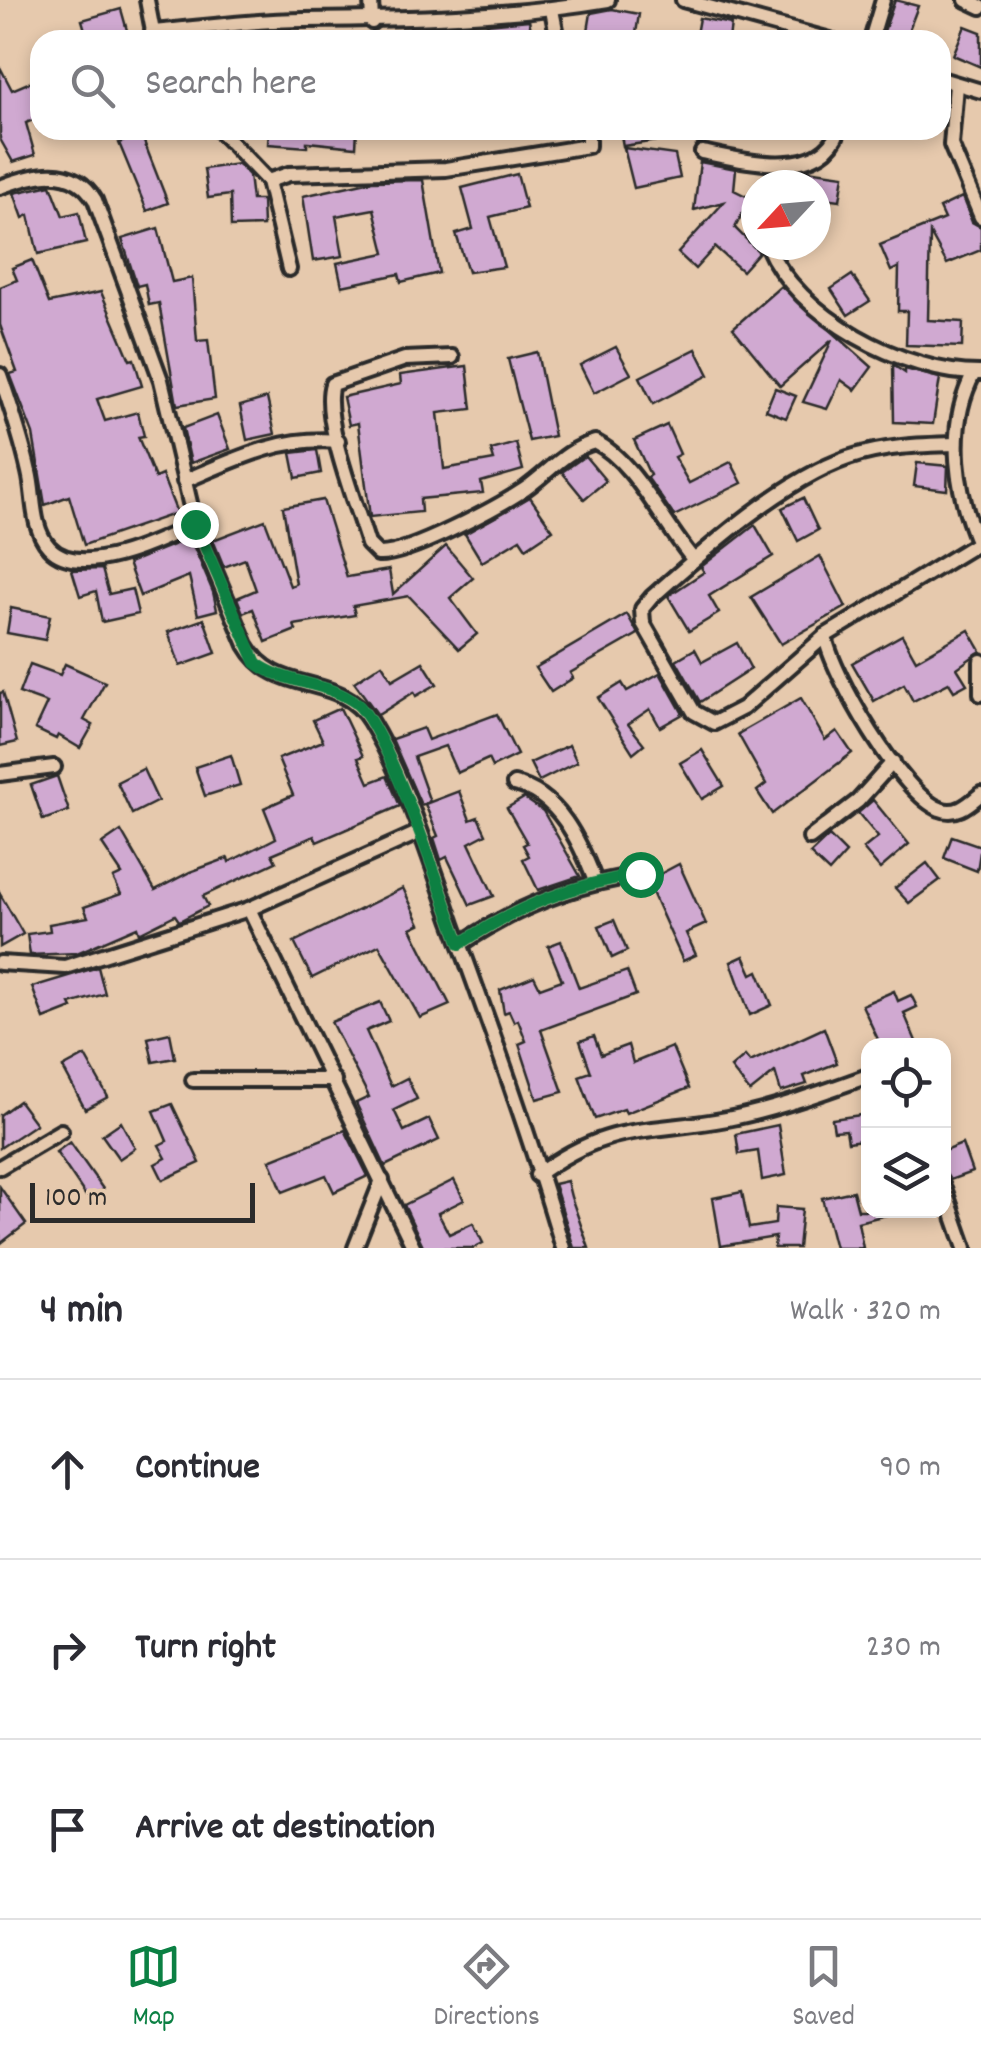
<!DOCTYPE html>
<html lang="en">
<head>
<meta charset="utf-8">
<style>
	body { margin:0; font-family:Dekko,sans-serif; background:#f7f7f7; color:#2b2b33 }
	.controls { position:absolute; right:30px; bottom:30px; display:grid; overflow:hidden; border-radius:20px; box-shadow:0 5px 15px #0003 }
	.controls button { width:90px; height:90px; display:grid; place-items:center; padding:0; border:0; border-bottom:2px solid #e1e1e2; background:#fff; color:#2b2b33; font:50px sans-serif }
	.compass { position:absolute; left:741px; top:170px; width:90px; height:90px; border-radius:50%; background:#fff; box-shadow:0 5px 15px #0003; rotate:244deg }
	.scale { position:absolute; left:30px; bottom:25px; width:225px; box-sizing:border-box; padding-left:10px; border:5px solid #2b2b2b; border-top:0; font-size:28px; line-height:35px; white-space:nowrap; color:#2b2b2b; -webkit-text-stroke:8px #e6c9ad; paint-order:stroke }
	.stop { position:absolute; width:30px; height:30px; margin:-22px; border:8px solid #0b8043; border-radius:50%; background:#fff }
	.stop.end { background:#0b8043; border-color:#fff; box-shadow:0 2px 10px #0008 }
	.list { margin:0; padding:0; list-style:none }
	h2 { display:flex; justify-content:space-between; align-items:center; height:130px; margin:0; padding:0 40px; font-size:42px }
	h2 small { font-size:32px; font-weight:400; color:#7c7c81 }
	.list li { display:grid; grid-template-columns:65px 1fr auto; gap:30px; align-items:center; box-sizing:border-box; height:180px; padding:0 40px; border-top:2px solid #e1e1e2 }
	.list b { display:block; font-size:38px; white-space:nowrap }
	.list em { font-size:32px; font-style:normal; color:#7c7c81 }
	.icon { flex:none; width:55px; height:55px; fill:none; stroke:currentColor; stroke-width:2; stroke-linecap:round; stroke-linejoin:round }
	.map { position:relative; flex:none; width:981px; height:1248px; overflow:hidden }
	.search { position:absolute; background:#fff; box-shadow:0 5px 15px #0003; left:30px; right:30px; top:30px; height:110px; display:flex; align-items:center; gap:25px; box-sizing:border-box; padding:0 35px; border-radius:30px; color:#7c7c81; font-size:38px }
	.sheet { height:670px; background:#fff }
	nav { display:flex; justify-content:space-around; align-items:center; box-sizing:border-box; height:140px; border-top:2px solid #e1e1e2; background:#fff; font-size:28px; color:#7c7c81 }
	nav a { display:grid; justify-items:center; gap:5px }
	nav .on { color:#0b8043 }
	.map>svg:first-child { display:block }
	.building { fill:#d0a9d1; stroke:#2b2b2b; stroke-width:2.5 }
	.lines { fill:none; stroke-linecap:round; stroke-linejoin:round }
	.minor-casing { stroke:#2b2b2b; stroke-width:20 }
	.minor { stroke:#e6c9ad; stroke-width:12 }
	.route { stroke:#0b8043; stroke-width:12 }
</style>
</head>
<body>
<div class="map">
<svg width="981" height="1248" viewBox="0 0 981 1248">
	<rect width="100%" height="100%" fill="#e6c9ad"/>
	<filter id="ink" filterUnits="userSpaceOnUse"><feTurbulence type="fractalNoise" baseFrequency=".01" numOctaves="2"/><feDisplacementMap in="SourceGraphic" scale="20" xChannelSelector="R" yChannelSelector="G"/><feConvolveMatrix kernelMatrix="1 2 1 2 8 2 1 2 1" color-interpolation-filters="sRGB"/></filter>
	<g filter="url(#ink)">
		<g class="building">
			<polygon points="895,0 918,6 905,40 883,34"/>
			<polygon points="121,9 128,34 88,40 82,20"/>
			<polygon points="612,9 639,14 635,40 588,31 591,13"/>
			<polygon points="699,18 731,24 729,40 695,40"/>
			<polygon points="529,20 533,40 490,40 487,24"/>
			<polygon points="965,26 981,32 981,67 953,55"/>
			<polygon points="0,67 12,90 40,78 40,117 26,123 35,155 13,162 0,139"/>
			<polygon points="269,130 357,130 356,147 307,142 307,147 268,144"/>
			<polygon points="620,130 682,130 683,137 623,146"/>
			<polygon points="141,134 168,203 147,211 119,143"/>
			<polygon points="624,148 675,155 680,178 634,188"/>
			<polygon points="700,162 736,169 734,190 750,198 735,228 759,252 742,271 715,247 695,269 678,253 724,202 694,210"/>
			<polygon points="238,164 249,175 252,200 262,200 263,226 231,227 230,195 208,198 204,169"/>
			<polygon points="807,170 844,175 840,200 816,197 816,185 789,185 791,172"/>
			<polygon points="517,174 526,208 490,217 504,267 468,272 456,234 473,229 462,188"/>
			<polygon points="423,180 439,273 401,282 399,274 342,286 337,263 385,253 374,209 336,216 343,256 313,261 303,196 372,181"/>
			<polygon points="51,185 63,216 79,212 86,243 38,254 29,215 23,218 14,193"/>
			<polygon points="962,197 972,222 981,227 981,250 947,264 930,233 928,320 963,322 962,347 906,345 907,311 898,311 899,267 891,271 880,245 944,219 939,208"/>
			<polygon points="158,228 172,282 192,278 197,341 208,340 215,399 177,405 159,303 149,305 145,284 137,286 122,239"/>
			<polygon points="32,260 49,303 101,292 130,360 134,359 142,386 97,399 105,421 138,412 144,436 138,437 155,478 162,475 177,513 84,545 69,496 45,505 33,434 10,374 17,372 0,325 0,287 17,280 12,268"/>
			<polygon points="852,275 870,301 848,315 831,289"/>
			<polygon points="781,286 872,367 855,390 841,380 827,409 803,402 832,340 780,386 733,328"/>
			<polygon points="616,347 631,374 594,393 580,365"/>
			<polygon points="696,349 709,375 653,404 640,377"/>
			<polygon points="537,352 554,436 529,441 508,359"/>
			<polygon points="893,365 905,373 905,369 940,378 933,424 894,422"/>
			<polygon points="467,366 472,409 438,413 444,469 494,460 491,450 516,443 523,470 481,482 483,493 420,499 421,512 370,517 358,423 349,425 343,397 401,384 400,375"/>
			<polygon points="775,388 796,396 786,418 766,410"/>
			<polygon points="267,398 275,434 247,440 240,406"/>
			<polygon points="217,415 230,449 191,463 183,428"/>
			<polygon points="667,425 680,454 674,457 689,483 731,462 742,483 674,516 647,477 650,475 634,440"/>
			<polygon points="317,450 321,473 296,478 291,453"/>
			<polygon points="585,456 606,481 584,499 562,472"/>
			<polygon points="917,463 948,466 947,490 914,486"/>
			<polygon points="530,497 553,530 526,548 520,539 482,562 465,534"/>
			<polygon points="803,498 818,530 798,541 782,508"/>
			<polygon points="323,500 347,577 389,570 393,594 446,546 473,578 450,598 477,634 459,649 409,596 353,606 355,615 294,625 296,630 266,642 253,609 243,613 237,598 256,590 245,559 224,567 213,540 265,520 290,586 296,584 283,507"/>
			<polygon points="755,525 773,556 709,596 719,613 689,631 668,596 704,572 701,567"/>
			<polygon points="190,538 213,592 217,610 198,615 189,576 140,596 128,563"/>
			<polygon points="820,556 846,607 781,644 751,597"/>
			<polygon points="102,569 109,594 132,589 138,614 102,622 96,591 80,596 72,570"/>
			<polygon points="11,608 50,616 45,640 7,633"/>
			<polygon points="627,614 638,634 570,673 573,678 551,692 535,668"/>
			<polygon points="204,619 216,653 180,666 168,632"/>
			<polygon points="969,630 981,651 957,668 967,684 954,691 949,683 913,701 904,684 874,701 852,663 902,635 916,660"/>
			<polygon points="737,643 751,669 700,702 676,660 695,649 702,662"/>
			<polygon points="423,662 437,684 416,696 414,692 378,715 354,682 382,664 392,680"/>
			<polygon points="30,664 60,675 65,664 105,682 84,720 93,725 80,748 58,735 56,739 35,729 47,703 19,693"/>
			<polygon points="660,673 683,714 660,727 650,709 628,724 644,744 633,753 598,698 622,683 627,691"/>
			<polygon points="3,692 17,742 0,746 0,693"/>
			<polygon points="801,698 825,740 837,731 852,753 772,814 757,791 766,784 738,734"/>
			<polygon points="340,708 363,756 358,758 369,783 387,776 400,806 317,842 314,836 272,854 276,862 203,896 208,906 179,921 175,915 139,933 137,927 77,953 30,955 27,934 50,931 49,924 88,917 84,907 121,894 113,878 122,874 102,844 121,831 155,890 190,872 228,858 229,862 276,838 264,808 293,795 278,759 323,741 313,720"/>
			<polygon points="497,714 517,755 492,767 488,759 457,773 445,746 414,757 430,802 421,805 392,739 423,728 428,740"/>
			<polygon points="569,745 577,762 539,781 530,763"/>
			<polygon points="702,750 724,786 702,799 680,763"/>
			<polygon points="231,755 240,785 205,796 195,767"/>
			<polygon points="143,769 158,801 132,814 117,782"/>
			<polygon points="57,776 69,811 43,820 31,785"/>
			<polygon points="459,791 470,820 478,817 486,834 469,843 494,896 470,905 447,857 441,860 434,838 438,836 425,804"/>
			<polygon points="524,798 543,811 580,876 538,890 523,859 529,856 523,845 527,843 507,808"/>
			<polygon points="873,800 909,844 880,869 863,849 878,837 858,813"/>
			<polygon points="829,836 846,853 829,872 810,854"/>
			<polygon points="952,836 981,846 977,871 944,858"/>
			<polygon points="927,863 940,880 909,903 895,888"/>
			<polygon points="679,864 706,924 686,933 696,955 683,961 647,881"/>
			<polygon points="403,888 420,924 411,928 450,1005 420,1018 379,945 312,978 294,942"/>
			<polygon points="0,894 23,934 0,947"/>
			<polygon points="614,920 627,951 612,958 599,926"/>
			<polygon points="561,941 579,988 627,971 636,995 541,1030 563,1092 537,1099 519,1044 526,1041 518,1020 514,1022 509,1011 504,1013 500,990 534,976 540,988 562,980 548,946"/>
			<polygon points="744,956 752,974 758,971 772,1005 750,1015 731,962"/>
			<polygon points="98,967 105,994 70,1004 72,1008 44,1019 32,987"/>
			<polygon points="894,991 898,1001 911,995 917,1007 904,1013 918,1046 881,1046 862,1005"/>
			<polygon points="380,1002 389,1021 366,1031 391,1086 407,1078 417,1099 394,1110 404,1131 429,1119 439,1140 385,1166 356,1103 369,1097 331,1022"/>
			<polygon points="824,1028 837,1063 804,1076 807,1084 781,1092 775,1072 750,1092 731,1068 745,1056 750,1062"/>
			<polygon points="170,1033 175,1058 153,1062 148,1038"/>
			<polygon points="594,1036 601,1055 628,1045 633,1063 672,1047 689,1088 626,1113 624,1109 595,1119 579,1076 591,1072 580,1041"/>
			<polygon points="85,1056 108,1097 85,1109 63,1068"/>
			<polygon points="19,1101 36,1124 0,1148 0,1115"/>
			<polygon points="172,1104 200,1163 163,1180 155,1164 166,1158 159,1145 167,1141 154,1111"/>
			<polygon points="868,1114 868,1139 848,1142 846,1130 834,1131 832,1119"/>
			<polygon points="121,1122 135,1148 119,1159 102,1135"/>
			<polygon points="778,1125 786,1175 762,1180 758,1151 739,1154 736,1134"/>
			<polygon points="345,1130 368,1176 334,1192 326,1175 283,1192 270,1160"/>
			<polygon points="70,1142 103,1189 88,1199 56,1152"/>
			<polygon points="962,1144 972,1172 950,1180 944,1171 944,1151"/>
			<polygon points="454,1180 464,1200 438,1213 449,1234 473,1223 483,1243 473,1248 424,1248 404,1205"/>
			<polygon points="567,1181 571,1197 589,1248 574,1248 567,1225 554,1184"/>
			<polygon points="0,1187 26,1224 0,1244"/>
			<polygon points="853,1191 858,1210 885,1210 886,1215 858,1222 863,1248 835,1248 822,1198"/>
			<polygon points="742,1192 749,1228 775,1224 776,1207 802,1209 798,1248 774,1248 775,1237 721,1246 713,1198"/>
		</g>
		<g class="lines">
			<defs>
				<g id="minor">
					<polyline points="147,0 154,37"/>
					<polyline points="371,0 372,22"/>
					<polyline points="683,0 830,40"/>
					<polyline points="966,0 981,7"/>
					<polyline points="552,10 558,40"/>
					<path d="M152 32C202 28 253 20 304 20 406 19 507 17 608 0"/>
					<polyline points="871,40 883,0"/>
					<polyline points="941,79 981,91"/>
					<polyline points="956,85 951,145 981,217"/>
					<polyline points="219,130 268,181"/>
					<path d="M702 152C741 160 820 182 839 130"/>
					<path d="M0 187C34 174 73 163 95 200L161 380 195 524 246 645C276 698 340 671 370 721 407 782 429 857 453 924 492 1031 531 1139 563 1248"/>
					<path d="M767 245C797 317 904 374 981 373"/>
					<polyline points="289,269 268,181 289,174 446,169 588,146 588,130"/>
					<path d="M452 357 405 359 332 384C321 418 357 507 368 544L378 554C407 556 498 507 525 489 548 473 567 449 595 442 634 460 664 526 694 560"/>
					<path d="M974 373C945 428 956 494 980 548"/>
					<path d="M0 375C11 407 22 440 29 472 35 496 31 527 49 547 80 581 162 540 195 524"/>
					<path d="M956 444C919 445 884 446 848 458 781 481 704 551 652 597L642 609 643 623 694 712 714 723 743 708 825 636 978 543"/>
					<path d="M184 481C236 459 281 436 338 441"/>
					<path d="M825 636C832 675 902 795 940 809 957 816 969 804 981 794"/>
					<polyline points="981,661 981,694"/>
					<polyline points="0,774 54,767"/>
					<path d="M514 784C558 793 580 842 595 881"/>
					<polyline points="810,838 858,801 893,762"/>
					<polyline points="249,909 414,1248"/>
					<path d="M461 944C516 907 573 884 639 875"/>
					<polyline points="0,963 65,967 249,909 420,832"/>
					<polyline points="193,1080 334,1080"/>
					<polyline points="0,1167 61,1131"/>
					<path d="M537 1175C608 1122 647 1134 727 1119 774 1110 824 1092 868 1076"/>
					<polyline points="944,1188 965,1248"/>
					<polyline points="355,1248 382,1180"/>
				</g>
			</defs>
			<use href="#minor" class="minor-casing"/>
			<use href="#minor" class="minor"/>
		</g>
	</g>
	<g class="lines" filter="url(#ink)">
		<path class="route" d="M195 524 256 663C286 685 326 681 356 703 387 727 444 900 460 944 516 907 573 884 640 874"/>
	</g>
</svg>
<div class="controls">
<button><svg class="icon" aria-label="locate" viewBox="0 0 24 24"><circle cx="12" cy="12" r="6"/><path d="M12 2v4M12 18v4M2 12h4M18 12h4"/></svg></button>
<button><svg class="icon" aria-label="layers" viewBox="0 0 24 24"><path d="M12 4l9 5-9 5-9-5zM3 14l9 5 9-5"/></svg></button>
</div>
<svg class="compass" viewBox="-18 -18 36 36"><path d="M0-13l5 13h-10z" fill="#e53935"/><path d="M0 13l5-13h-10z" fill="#7c7c81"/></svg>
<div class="scale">100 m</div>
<div class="stop" style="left:640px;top:874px"></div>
<div class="stop end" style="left:195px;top:524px"></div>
<div class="search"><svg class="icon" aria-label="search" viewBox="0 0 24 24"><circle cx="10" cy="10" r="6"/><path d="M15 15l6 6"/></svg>Search here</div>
</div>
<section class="sheet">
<h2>4 min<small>Walk · 320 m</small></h2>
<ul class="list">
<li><svg class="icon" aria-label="ahead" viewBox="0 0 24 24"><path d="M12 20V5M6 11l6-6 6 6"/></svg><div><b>Continue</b></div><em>90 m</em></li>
<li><svg class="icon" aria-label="right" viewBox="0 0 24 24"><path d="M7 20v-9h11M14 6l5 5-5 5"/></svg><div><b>Turn right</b></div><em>230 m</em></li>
<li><svg class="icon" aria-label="arrive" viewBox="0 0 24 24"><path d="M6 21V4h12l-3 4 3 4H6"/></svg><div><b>Arrive at destination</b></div></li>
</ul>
</section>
<nav>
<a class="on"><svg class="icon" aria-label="map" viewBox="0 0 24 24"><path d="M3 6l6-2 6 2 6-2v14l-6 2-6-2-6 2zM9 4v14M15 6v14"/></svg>Map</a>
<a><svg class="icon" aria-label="directions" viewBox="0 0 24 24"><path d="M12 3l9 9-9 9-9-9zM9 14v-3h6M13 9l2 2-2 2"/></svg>Directions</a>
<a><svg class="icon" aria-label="saved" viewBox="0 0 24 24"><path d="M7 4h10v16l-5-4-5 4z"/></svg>Saved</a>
</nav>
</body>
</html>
